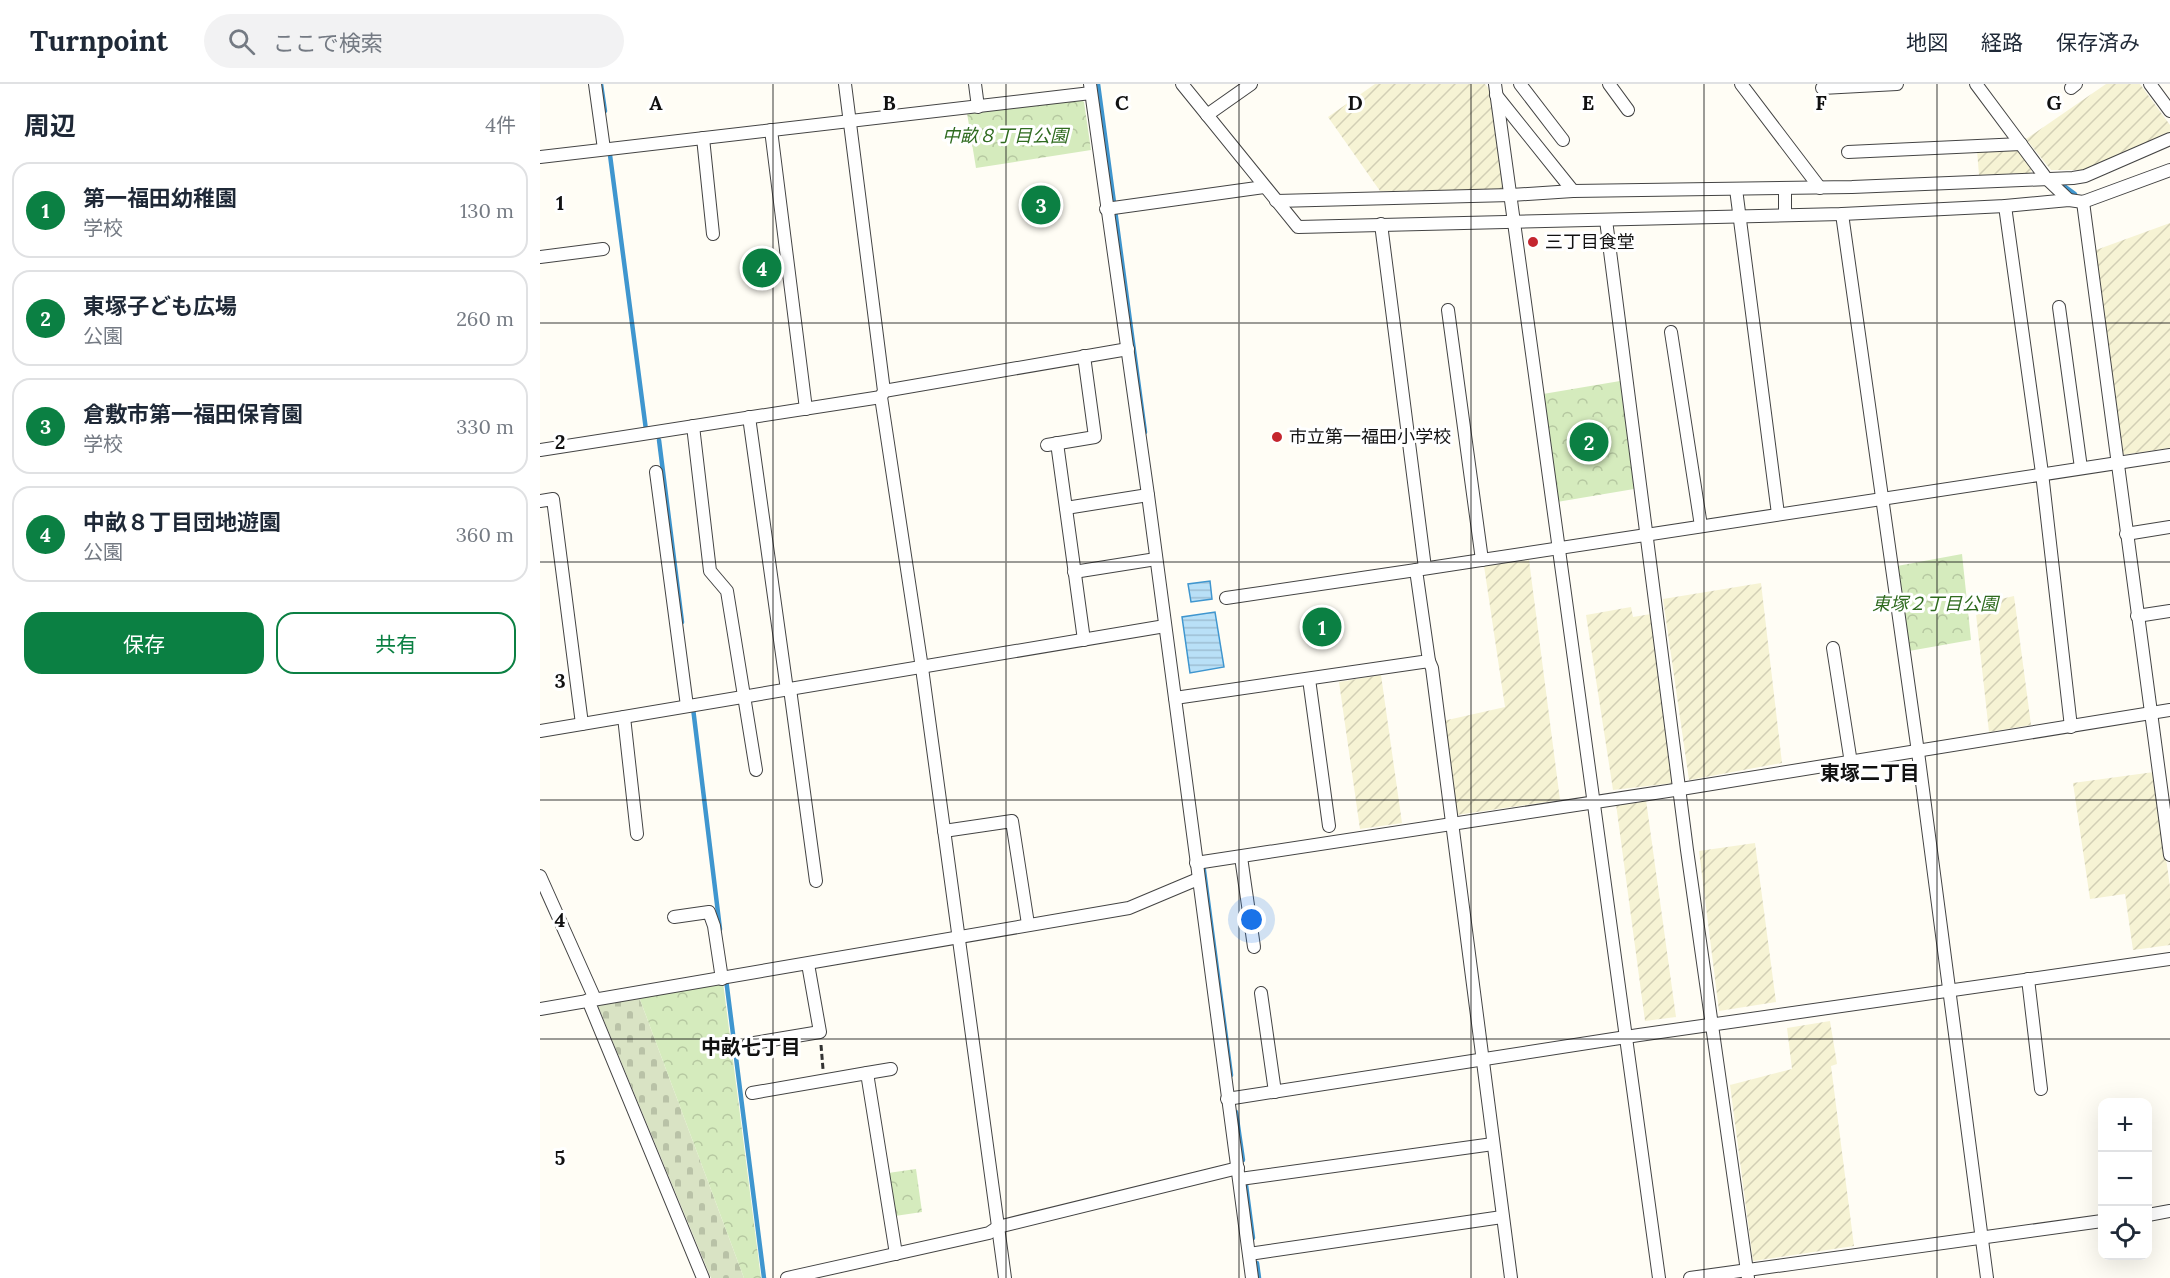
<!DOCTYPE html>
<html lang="ja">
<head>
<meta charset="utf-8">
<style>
	body { margin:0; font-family:Lora,"Noto Sans JP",serif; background:#f2f2f3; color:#1f2937 }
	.controls { position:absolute; right:18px; bottom:18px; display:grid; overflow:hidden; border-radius:12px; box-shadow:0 6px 24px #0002 }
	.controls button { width:54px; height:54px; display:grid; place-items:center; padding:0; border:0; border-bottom:2px solid #e0e1e3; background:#fff; color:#1f2937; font:30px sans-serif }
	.you { position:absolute; left:712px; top:836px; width:21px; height:21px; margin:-15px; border:4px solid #fff; border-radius:50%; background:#1a73e8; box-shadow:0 0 0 9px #1a73e833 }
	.badge { display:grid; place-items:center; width:39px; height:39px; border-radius:50%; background:#0b8043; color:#fff; font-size:20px; font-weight:700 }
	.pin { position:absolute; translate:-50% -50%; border:3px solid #fff; box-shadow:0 2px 6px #0006 }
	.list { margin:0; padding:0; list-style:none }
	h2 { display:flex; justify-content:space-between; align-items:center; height:78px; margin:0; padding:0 24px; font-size:26px }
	h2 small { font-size:20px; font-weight:400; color:#747a83 }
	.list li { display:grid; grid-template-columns:39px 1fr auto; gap:18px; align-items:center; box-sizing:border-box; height:96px; margin:0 12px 12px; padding:0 12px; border:2px solid #e0e1e3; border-radius:18px }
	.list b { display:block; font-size:22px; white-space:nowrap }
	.list p { margin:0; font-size:20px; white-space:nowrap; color:#747a83 }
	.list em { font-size:20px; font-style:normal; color:#747a83 }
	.actions { display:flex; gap:12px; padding:18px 24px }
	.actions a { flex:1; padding:14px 0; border:2px solid #0b8043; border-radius:18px; text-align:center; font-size:21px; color:#0b8043 }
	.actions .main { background:#0b8043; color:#fff }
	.icon { flex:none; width:33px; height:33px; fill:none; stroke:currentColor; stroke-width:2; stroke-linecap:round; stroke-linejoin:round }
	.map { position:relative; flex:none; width:1630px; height:1194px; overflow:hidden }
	header { display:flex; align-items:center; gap:36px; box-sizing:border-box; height:84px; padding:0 30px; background:#fff; border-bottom:2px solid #e0e1e3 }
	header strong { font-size:28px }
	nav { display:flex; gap:33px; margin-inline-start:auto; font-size:21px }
	.search { width:420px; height:54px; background:#f2f2f3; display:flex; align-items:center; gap:15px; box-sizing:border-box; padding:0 21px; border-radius:33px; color:#747a83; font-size:22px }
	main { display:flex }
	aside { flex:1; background:#fff }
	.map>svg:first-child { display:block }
	.farmland { fill:url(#farmland-furrows) }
	.cemetery { fill:url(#cemetery-stones) }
	.park { fill:url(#park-crowns) }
	.water { fill:url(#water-rules); stroke:#3f96cf; stroke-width:1.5 }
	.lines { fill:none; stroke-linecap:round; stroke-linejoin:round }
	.stream { stroke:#3f96cf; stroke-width:4.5 }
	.street-casing { stroke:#444; stroke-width:14 }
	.path { stroke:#333; stroke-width:3; stroke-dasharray:6 3; stroke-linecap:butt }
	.street { stroke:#fff; stroke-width:12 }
	.grid { fill:none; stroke:#111; stroke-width:1.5; stroke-opacity:0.55 }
	.poi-dot { fill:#c4262e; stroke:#fff; stroke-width:2 }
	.labels { text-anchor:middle; stroke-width:6; stroke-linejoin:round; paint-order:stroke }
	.park-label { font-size:18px; font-style:italic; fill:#2f6b1f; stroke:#fff }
	.poi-label { font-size:18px; fill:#111; stroke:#fff; text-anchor:start }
	.neighbourhood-label { font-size:20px; font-weight:bold; fill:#111; stroke:#fff }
	.grid-label { font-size:20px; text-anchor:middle; font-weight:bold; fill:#111; stroke:#fff; stroke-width:6; stroke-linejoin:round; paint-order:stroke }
</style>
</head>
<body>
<header>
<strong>Turnpoint</strong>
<div class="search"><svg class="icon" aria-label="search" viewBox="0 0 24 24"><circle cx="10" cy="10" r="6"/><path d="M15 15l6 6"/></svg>ここで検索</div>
<nav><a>地図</a><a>経路</a><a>保存済み</a></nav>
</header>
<main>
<aside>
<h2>周辺<small>4件</small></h2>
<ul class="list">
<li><span class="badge">1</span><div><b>第一福田幼稚園</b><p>学校</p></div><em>130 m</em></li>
<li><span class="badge">2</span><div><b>東塚子ども広場</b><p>公園</p></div><em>260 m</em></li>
<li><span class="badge">3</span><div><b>倉敷市第一福田保育園</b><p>学校</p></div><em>330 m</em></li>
<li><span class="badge">4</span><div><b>中畝８丁目団地遊園</b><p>公園</p></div><em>360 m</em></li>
</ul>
<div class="actions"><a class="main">保存</a><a>共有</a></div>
</aside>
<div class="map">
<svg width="1630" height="1194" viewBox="0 0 1630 1194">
	<defs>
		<pattern id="farmland-furrows" width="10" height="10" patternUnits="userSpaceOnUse" patternTransform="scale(1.5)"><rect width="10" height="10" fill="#f6f3d4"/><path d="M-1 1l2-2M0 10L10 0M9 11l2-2" fill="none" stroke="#d2cfb5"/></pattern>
		<pattern id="cemetery-stones" width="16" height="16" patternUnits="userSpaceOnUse" patternTransform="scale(1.5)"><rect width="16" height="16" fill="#d9e3c4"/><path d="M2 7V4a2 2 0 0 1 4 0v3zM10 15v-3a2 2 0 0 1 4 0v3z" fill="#b9c2a7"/></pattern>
		<pattern id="park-crowns" width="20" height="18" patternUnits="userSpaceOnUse" patternTransform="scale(1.5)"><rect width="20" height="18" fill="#d5ebbd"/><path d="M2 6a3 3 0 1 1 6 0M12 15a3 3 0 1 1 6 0" fill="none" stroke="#b6c8a1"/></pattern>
		<pattern id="water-rules" width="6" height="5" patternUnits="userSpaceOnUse" patternTransform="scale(1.5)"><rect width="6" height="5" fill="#b9e0f7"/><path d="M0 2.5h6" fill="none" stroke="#9ebfd3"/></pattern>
	</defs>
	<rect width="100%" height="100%" fill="#fffdf5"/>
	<g class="farmland">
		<polygon points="835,0 945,0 952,9 965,106 840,107 788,33"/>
		<polygon points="1566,0 1600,0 1630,41 1630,50 1549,86 1511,86 1486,55"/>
		<polygon points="1479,65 1493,83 1490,89 1439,91 1437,66"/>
		<polygon points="1630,139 1630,364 1581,371 1556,166"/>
		<polygon points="989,476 1020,716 916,731 903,637 965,623 944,482"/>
		<polygon points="1221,499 1242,679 1149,696 1123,515"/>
		<polygon points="1474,512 1491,641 1449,648 1435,521"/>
		<polygon points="1091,523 1093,533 1111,530 1134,699 1073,706 1046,531"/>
		<polygon points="841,591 862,739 820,745 799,598"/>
		<polygon points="1614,688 1630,803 1630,861 1593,866 1585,810 1550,815 1533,699"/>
		<polygon points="1106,716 1136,933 1105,937 1076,720"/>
		<polygon points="1215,759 1236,918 1179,927 1159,767"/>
		<polygon points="1290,937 1297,980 1291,982 1314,1162 1213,1177 1190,1001 1252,985 1247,944"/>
	</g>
	<polygon class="cemetery" points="99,913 204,1194 171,1194 58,922"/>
	<g class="park">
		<polygon points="539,14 544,18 551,66 436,84 427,29"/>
		<polygon points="238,170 242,193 206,199 203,176"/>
		<polygon points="1080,297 1094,405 1017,418 1003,310"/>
		<polygon points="1422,470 1431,556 1369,567 1357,482"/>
		<polygon points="183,898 221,1194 204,1194 99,913"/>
		<polygon points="376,1085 382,1128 355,1132 348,1089"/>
	</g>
	<g class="water">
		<polygon points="670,497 672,515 651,518 648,500"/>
		<polygon points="675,528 684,583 650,589 642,533"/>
	</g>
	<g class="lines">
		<g class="stream">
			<polyline points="61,0 65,27"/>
			<polyline points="558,0 605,348"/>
			<polyline points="70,71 106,346"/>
			<polyline points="1520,99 1535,110"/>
			<polyline points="119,356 142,538"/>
			<polyline points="153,624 180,845"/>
			<polyline points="663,779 691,991"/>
			<polyline points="186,895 224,1194"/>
			<polyline points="696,1028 703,1076"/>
			<polyline points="706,1101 713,1154"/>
			<polyline points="717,1179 719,1194"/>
		</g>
		<defs>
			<g id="street">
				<polyline points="55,0 64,65"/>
				<polyline points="305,0 344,307 341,313 382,584 465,1194"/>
				<polyline points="435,0 438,23"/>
				<polyline points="550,0 608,411 712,1194"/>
				<polyline points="642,0 758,143 1302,130 1465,122 1529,116 1543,118 1630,86"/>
				<polyline points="955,0 1119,1194"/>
				<polyline points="980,0 1023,56"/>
				<polyline points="1069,0 1088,26"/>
				<polyline points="1201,0 1280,104"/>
				<polyline points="1436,0 1506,94 1529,116"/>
				<polyline points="1610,0 1630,27"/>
				<polyline points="1282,4 1357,0"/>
				<polyline points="1531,4 1536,0"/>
				<polyline points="956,11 1033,107"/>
				<polyline points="667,31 711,0"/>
				<polyline points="231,46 266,325"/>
				<polyline points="163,54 173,150"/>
				<polyline points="1308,68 1481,60"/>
				<polyline points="0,73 551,9"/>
				<polyline points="1245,104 1245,131"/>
				<polyline points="1196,105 1238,430"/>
				<polyline points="736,117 971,111 1033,107 1312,103 1533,94 1545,92 1630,55"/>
				<polyline points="1543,118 1630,771"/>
				<polyline points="1465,122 1502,389 1531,643"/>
				<polyline points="566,125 724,103"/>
				<polyline points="1302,130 1378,668 1447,1194"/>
				<polyline points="1066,136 1147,766 1208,1194"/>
				<polyline points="841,140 885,484"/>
				<polyline points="0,173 63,165"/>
				<polyline points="1519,223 1541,384"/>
				<polyline points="908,226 942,476"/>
				<polyline points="1131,248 1161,442"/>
				<polyline points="344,307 588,265"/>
				<polyline points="209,333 247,606"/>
				<polyline points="153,342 170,487 187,507 216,686"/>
				<polyline points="517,359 544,556"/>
				<polyline points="507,361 555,353 544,272"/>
				<polyline points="0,366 341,313"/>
				<polyline points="116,388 147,622"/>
				<polyline points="0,417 13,415 42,640"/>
				<polyline points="526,424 608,411"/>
				<polyline points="1586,450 1630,443"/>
				<polyline points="534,488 616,475"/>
				<polyline points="686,514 876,486"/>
				<polyline points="1597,532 1630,527"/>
				<polyline points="1293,564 1311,679"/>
				<polyline points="889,577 892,584 971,1194"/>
				<polyline points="769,595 789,742"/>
				<polyline points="250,605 276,797"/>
				<polyline points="635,614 889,577 876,486 1630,371"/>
				<polyline points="84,633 97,750"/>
				<polyline points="0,647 625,542"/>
				<polyline points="404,747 472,737 488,840"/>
				<polyline points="701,773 714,863"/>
				<polyline points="656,779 1141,705 1630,626"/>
				<polyline points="0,792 55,915"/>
				<polyline points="134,833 169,828 174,842 182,895"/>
				<polyline points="1488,895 1501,1005"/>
				<polyline points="721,909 735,1008"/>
				<polyline points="48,916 163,1194"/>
				<polyline points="0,925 589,824 658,795"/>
				<polyline points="208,960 280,948 268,880"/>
				<polyline points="327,989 351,985"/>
				<polyline points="212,1009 327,989 356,1170"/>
				<polyline points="687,1015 1099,951 1630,875"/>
				<polyline points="700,1095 953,1060"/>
				<polyline points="1608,1131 1630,1127"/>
				<polyline points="709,1170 962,1133"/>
				<polyline points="247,1194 449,1149 458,1143 698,1084"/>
				<polyline points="1150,1194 1562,1137"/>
			</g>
		</defs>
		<use href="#street" class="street-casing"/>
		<polyline class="path" points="281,961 283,985"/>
		<use href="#street" class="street"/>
	</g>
	<path class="grid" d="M233 0V1194M466 0V1194M699 0V1194M931 0V1194M1164 0V1194M1397 0V1194M0 239H1630M0 478H1630M0 716H1630M0 955H1630"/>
	<g class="poi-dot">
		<circle cx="993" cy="158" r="6"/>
		<circle cx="737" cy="353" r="6"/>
	</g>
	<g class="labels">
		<g class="park-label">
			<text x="465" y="58">中畝８丁目公園</text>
			<text x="1395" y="526">東塚２丁目公園</text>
		</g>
		<g class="poi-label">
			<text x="1005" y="164">三丁目食堂</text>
			<text x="749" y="359">市立第一福田小学校</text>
		</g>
		<g class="neighbourhood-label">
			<text x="1330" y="696">東塚二丁目</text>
			<text x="211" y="970">中畝七丁目</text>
		</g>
	</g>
	<g class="grid-label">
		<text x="116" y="26">A</text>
		<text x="349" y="26">B</text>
		<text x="582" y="26">C</text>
		<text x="815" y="26">D</text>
		<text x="1048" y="26">E</text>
		<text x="1281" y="26">F</text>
		<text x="1514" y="26">G</text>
		<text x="20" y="126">1</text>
		<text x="20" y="365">2</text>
		<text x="20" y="604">3</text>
		<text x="20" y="843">4</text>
		<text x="20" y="1081">5</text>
	</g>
</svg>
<div class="controls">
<button>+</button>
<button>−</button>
<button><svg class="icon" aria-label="locate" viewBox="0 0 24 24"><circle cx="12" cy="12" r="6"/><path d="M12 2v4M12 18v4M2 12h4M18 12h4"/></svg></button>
</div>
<div class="you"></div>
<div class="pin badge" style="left:782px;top:543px">1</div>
<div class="pin badge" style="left:1049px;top:358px">2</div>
<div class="pin badge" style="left:501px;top:121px">3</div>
<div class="pin badge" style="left:222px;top:184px">4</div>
</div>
</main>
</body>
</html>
